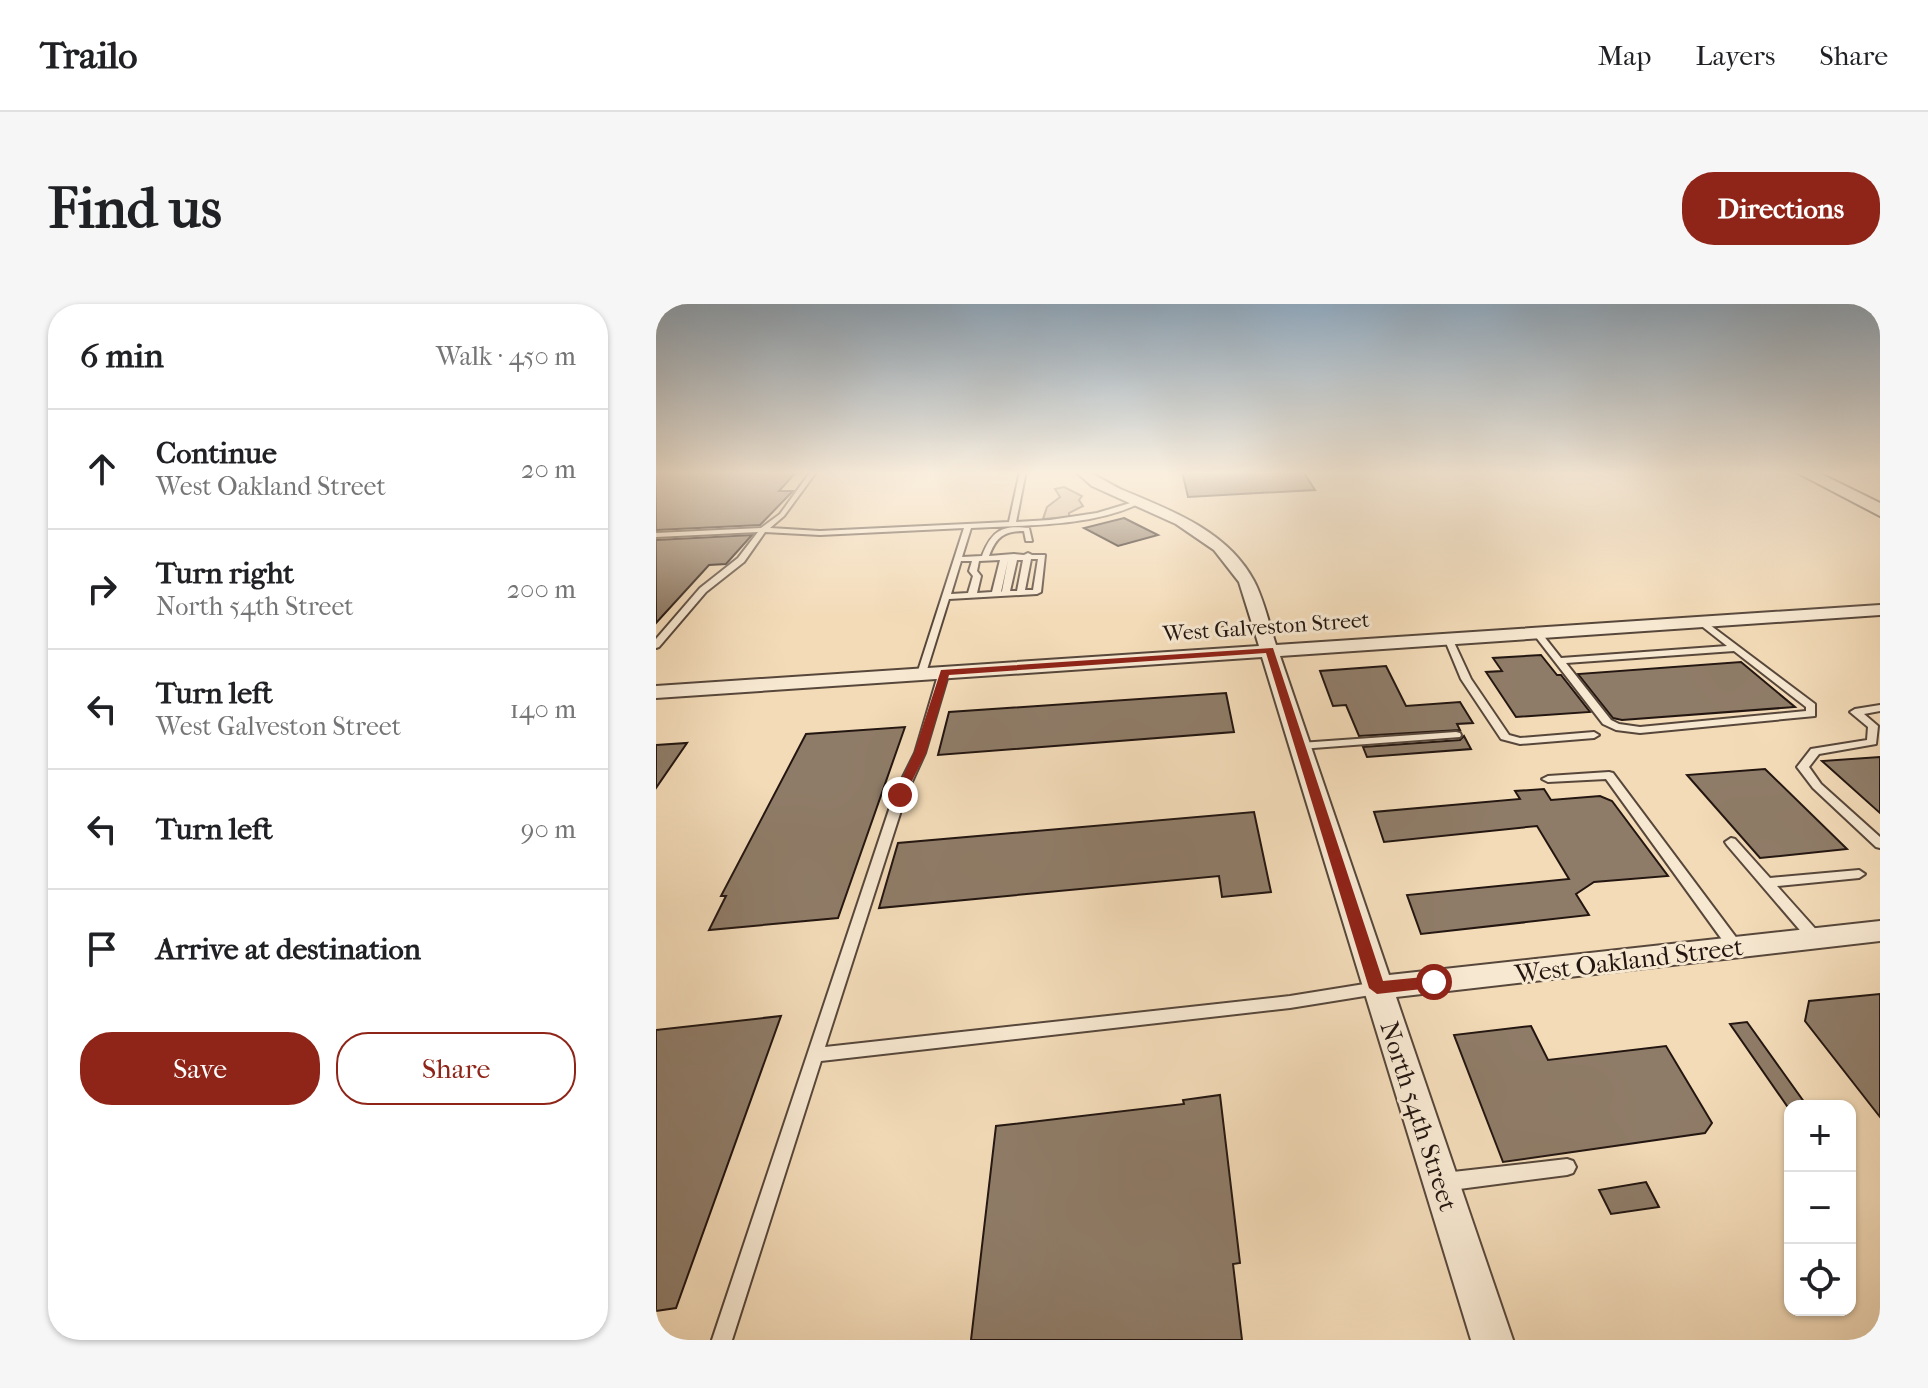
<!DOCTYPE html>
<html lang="en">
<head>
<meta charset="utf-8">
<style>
	body { margin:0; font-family:"IM FELL French Canon",serif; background:#f6f6f6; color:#202124 }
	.controls { position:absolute; right:24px; bottom:24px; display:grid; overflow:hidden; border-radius:16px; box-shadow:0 2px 6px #0004 }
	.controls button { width:72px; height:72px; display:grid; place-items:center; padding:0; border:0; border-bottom:2px solid #e0e0e0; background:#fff; color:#202124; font:40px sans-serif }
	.stop { position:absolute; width:24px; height:24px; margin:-18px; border:6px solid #8f2418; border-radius:50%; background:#fff }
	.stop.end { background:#8f2418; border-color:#fff; box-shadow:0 2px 8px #0008 }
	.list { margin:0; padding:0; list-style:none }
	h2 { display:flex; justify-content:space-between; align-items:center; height:104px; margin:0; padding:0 32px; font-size:34px }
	h2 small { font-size:26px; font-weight:400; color:#757577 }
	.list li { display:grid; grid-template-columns:52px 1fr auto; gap:24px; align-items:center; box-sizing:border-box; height:120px; padding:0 32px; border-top:2px solid #e0e0e0 }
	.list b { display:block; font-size:30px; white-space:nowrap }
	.list p { margin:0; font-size:26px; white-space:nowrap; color:#757577 }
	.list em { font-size:26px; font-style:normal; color:#757577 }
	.actions { display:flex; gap:16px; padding:24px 32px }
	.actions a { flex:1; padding:18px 0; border:2px solid #8f2418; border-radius:32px; text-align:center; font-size:28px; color:#8f2418 }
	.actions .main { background:#8f2418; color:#fff }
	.icon { flex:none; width:44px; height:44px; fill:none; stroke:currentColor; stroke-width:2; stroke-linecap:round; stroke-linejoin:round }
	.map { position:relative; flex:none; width:1224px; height:1036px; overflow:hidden; border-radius:32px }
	header { display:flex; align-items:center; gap:48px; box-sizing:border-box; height:112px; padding:0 40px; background:#fff; border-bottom:2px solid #e0e0e0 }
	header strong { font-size:38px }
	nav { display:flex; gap:44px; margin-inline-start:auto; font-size:28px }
	.intro { display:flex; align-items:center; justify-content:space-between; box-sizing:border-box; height:192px; padding:0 48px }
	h1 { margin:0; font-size:56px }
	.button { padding:20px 36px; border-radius:32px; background:#8f2418; color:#fff; font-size:28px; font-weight:700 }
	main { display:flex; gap:48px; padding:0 48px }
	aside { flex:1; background:#fff; border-radius:32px; box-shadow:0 2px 6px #0004 }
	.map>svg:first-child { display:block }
	.green { fill:#d0ba9c; stroke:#7a6856; stroke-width:2 }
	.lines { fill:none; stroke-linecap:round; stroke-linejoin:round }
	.stream { stroke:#756453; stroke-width:4 }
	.building { fill:#8f7c68; stroke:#231611; stroke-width:2 }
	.lane-casing { stroke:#57473b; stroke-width:4 }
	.street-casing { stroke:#57473b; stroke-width:4 }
	.secondary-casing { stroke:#231611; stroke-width:4 }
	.lane { fill:#f7e8d1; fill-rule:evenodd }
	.street { fill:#f7e8d1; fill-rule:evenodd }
	.secondary { fill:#f7e8d1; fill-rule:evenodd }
	.route { fill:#8f2418 }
	.labels { text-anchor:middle; stroke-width:6; stroke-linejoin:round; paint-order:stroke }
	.far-street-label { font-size:22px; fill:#231611; stroke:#f7e8d1 }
	.street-label { font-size:26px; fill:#231611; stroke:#f7e8d1 }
</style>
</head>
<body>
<header>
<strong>Trailo</strong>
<nav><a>Map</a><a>Layers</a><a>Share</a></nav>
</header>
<div class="intro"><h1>Find us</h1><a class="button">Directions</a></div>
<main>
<aside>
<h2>6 min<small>Walk · 450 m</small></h2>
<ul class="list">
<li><svg class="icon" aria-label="ahead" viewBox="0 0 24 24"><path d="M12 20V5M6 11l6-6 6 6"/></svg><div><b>Continue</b><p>West Oakland Street</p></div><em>20 m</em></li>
<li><svg class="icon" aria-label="right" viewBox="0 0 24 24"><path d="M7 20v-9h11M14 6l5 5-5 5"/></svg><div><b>Turn right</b><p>North 54th Street</p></div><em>200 m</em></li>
<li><svg class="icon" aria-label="left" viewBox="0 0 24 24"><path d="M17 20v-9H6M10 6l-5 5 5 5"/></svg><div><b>Turn left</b><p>West Galveston Street</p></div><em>140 m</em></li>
<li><svg class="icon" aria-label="left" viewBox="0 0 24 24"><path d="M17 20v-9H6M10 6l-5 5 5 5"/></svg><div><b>Turn left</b></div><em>90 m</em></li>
<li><svg class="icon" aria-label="arrive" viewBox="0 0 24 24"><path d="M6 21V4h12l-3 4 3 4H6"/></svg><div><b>Arrive at destination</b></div></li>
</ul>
<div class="actions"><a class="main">Save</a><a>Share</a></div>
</aside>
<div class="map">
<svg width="1224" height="1036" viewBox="0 0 1224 1036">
	<rect width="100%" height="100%" fill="#f3dbb8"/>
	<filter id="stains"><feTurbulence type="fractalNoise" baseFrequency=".0025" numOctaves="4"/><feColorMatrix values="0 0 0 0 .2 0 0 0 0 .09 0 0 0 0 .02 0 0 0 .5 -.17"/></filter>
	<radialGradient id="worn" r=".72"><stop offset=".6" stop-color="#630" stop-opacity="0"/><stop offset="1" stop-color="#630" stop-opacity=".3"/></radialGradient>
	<polygon class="green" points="408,183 426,192 423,196 427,202 413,209 413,213 387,215 391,203 404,193 399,185"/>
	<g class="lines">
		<polyline class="stream" points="563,324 579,323"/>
	</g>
	<g class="building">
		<polygon points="0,167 141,167 123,187 137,187 104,221 0,226"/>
		<polygon points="526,167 647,167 659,186 532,193"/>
		<polygon points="468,214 502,231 462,242 428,224"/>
		<polygon points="96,231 70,260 53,261 0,319 0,236"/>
		<polygon points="885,351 901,371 905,371 934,408 860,413 830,368 846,367 837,354"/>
		<polygon points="1085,358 1139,403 966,416 957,414 922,370"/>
		<polygon points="730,362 750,402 804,398 817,419 801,420 804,426 703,432 690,401 677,402 664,367"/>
		<polygon points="570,389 578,428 282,451 293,408"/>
		<polygon points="249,423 182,614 53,626 70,592 65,592 150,430"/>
		<polygon points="808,432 815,445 711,453 707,443 804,436"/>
		<polygon points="31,439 0,484 0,441"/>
		<polygon points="1224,453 1224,509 1166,457"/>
		<polygon points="1109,465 1191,545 1104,554 1031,471"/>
		<polygon points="888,485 895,496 944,492 956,497 1012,572 938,578 920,590 933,611 765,630 751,591 913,575 881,522 728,538 718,508 864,495 859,487"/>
		<polygon points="598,508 615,588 566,593 563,572 223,604 242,539"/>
		<polygon points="1224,690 1224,813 1149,717 1153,697"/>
		<polygon points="125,712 20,1004 0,1007 0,726"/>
		<polygon points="1091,718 1151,802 1131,802 1074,720"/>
		<polygon points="875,722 892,756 1010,742 1056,819 1049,829 847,858 798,731"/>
		<polygon points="564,791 584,959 577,960 586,1036 315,1036 340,822 528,800 527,796"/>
		<polygon points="990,878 1003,903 955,910 943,886"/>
	</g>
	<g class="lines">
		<defs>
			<g id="lane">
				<path d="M155 167H161L128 212 114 224 164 227 353 218 364 167H370L360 218 394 216 441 209 481 197 484 199C436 223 368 221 315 224L306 253 326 252C336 226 346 221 373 224L376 237H370L368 227C348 227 340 233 333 252L358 250 368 251 372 249 376 251H389L385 288 381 290 293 295 269 372H263L261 370 308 224 164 231 109 228 88 258 50 288 3 343 0 344V335L44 284 82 254 102 228 0 233V229L105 224 124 210ZM375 255H382L377 286H369ZM344 256 336 288 321 289 325 272 321 267 323 257ZM352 256 346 287 345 288ZM361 256H367L361 287H354ZM305 257H316L313 267 317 272 312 289 295 290Z"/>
				<polygon points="443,167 428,171 425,169 430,167"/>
				<path d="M1046 315 1159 400V412L984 429 960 426 947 420 876 328 883 326 905 354 1071 342 1043 320 1042 318ZM1078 347 1150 403V407L984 423 963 420 955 416 910 359Z"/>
				<polygon points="792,331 796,334 815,375 853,431 864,434 938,428 943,431 938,434 864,440 845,435 805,375 788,334"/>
				<polygon points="288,365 293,368 269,449 250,491 169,743 634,692 721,678 726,680 728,684 726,688 721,690 634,704 165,757 76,1036 56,1036 238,491 259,449 283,368"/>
				<polygon points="1224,401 1224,407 1208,410 1222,422 1220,440 1163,450 1153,463 1165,480 1224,533 1224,544 1220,543 1157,484 1141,463 1155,445 1211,436 1212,423 1194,408 1199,405"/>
				<polygon points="800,428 804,429 805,431 804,433 644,445 639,442 644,439"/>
				<polygon points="953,468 957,469 1085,640 1087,644 1085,648 1080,649 1075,648 950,475 892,478 886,475 892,472"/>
				<polygon points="1075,534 1079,535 1114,574 1203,566 1209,570 1203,574 1121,582 1164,630 1166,634 1164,638 1154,638 1071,541 1069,538"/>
				<polygon points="911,855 917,857 920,863 917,869 911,871 788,887 782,884 779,878 782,872 788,869"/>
			</g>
			<path id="street" d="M419 167C437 166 452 180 469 187 517 207 572 228 598 277 608 296 613 320 620 341L1224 301V311L624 352 733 671 1224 617V637L740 693 857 1036H815L606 353 0 394V382L603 342 583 278 558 246 520 220 436 182Z"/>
			<polygon id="secondary" points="1138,167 1159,167 1224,199 1224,212"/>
		</defs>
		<use href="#lane" class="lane-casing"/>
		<use href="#street" class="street-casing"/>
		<use href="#secondary" class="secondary-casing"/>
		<use href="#lane" class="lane"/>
		<use href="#street" class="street"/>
		<use href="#secondary" class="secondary"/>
	</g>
	<linearGradient id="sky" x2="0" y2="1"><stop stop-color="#90a9be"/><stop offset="0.54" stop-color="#faefdf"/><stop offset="1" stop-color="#faefdf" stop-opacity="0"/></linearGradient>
	<rect width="1224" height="312" fill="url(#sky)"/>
	<polygon class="route" points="617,344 727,677 778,672 784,674 784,683 721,690 713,684 610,349 293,371 270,449 248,493 238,491 258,449 285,366"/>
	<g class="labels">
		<g class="far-street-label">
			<text transform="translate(610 322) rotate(-4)" y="8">West Galveston Street</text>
		</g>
		<g class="street-label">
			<text transform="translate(973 656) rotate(-7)" y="9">West Oakland Street</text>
			<text transform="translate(763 812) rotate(72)" y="9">North 54th Street</text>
		</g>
	</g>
	<rect width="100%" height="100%" filter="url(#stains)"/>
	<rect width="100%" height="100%" fill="url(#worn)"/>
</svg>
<div class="controls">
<button>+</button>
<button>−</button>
<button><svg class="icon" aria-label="locate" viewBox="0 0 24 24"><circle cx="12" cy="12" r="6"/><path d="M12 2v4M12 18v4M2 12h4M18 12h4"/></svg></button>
</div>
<div class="stop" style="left:778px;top:678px"></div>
<div class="stop end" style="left:244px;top:491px"></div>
</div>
</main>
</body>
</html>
